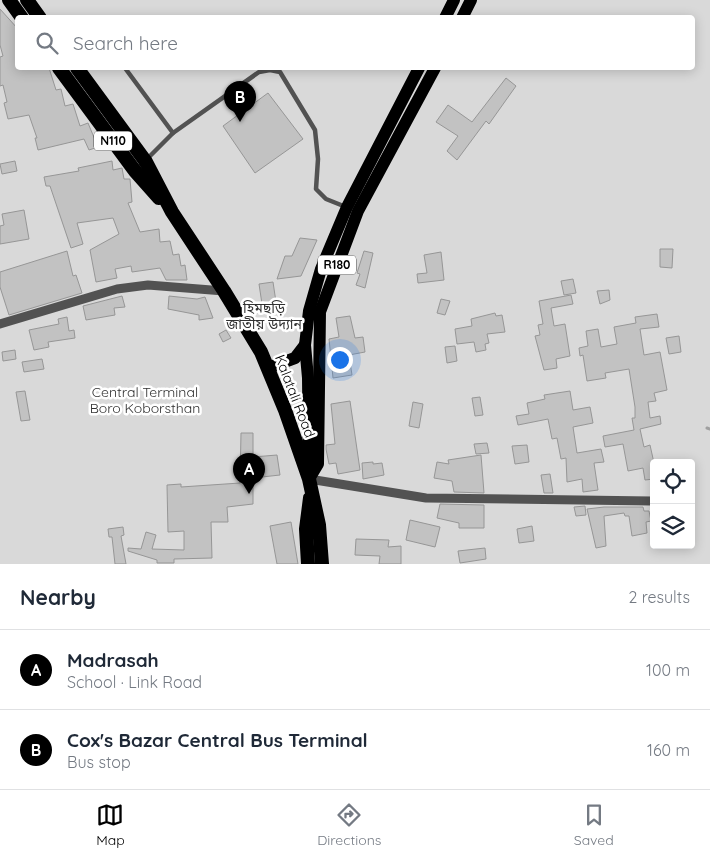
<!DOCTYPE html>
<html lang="en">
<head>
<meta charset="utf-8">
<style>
	body { margin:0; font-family:Quicksand,"Noto Sans Bengali",sans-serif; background:#f2f2f3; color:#1f2937 }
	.controls { position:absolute; right:15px; bottom:15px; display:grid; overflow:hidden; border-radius:5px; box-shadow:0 2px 12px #0003 }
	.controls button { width:45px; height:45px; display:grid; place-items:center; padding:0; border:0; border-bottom:1px solid #e0e1e3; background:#fff; color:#1f2937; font:25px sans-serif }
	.you { position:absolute; left:339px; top:359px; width:18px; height:18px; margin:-12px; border:4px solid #fff; border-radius:50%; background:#1a73e8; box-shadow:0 0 0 8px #1a73e833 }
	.badge { display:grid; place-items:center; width:32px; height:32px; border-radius:50%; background:#000; color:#fff; font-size:16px; font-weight:700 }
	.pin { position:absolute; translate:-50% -41px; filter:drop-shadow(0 1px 2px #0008) }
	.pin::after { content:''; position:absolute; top:26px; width:18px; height:15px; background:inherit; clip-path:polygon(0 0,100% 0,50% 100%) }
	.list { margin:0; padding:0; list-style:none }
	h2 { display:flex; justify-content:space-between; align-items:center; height:65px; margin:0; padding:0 20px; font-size:21px }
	h2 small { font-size:16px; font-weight:400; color:#747a83 }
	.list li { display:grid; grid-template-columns:32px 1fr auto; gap:15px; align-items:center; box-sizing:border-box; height:80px; padding:0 20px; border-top:1px solid #e0e1e3 }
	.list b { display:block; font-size:19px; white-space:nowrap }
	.list p { margin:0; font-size:16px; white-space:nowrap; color:#747a83 }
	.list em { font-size:16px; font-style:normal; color:#747a83 }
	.icon { flex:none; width:28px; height:28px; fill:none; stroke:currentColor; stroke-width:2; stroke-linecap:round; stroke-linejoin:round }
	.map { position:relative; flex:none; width:710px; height:564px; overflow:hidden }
	.search { position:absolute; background:#fff; box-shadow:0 2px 12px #0003; left:15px; right:15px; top:15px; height:55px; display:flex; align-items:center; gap:12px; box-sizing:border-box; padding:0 18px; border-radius:5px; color:#747a83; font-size:19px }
	.sheet { height:225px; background:#fff }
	nav { display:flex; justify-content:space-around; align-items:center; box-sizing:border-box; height:70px; border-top:1px solid #e0e1e3; background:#fff; font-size:14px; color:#747a83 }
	nav a { display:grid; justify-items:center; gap:2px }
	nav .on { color:#000 }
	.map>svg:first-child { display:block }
	.green { fill:#d9d9d9; fill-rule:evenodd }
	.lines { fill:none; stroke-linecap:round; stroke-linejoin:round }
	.stream { stroke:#a0a0a0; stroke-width:3 }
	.building { fill:#c2c2c2; stroke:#969696 }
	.primary-casing { stroke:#dbdbdb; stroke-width:14 }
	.trunk-casing { stroke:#dbdbdb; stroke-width:15 }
	.service { stroke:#525252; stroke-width:4.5 }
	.minor { stroke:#525252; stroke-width:9 }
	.primary { stroke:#000; stroke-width:12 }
	.trunk { stroke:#000; stroke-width:14 }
	.labels { text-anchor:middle; stroke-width:5; stroke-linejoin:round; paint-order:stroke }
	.shield { fill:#fff; stroke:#4c4c4c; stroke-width:1 }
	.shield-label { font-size:12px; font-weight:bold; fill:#000 }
	.park-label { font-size:14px; fill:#303030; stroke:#fff }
	.street-label { font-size:14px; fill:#000; stroke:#fff }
</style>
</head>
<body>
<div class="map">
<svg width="710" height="564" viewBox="0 0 710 564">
	<rect width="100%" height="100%" fill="#fff"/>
	<path class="green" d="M0 0H710V564H0ZM18 18H692V68H18ZM654 463H691V545H654Z"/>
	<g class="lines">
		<polyline class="stream" points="707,428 710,429"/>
	</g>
	<g class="building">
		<polygon points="0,9 18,29 18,68 49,68 56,90 61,89 65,106 73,104 80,126 88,123 98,147 89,150 84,139 38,150 35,138 37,138 29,115 8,119 4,103 7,102 3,85 0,86 0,57 3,56 0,45"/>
		<polygon points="506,78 516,86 489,124 486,121 457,160 447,151 458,136 436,122 448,105 472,122"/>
		<polygon points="268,93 303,139 255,173 223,126"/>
		<polygon points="15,161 17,171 2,174 0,164"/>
		<polygon points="112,161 113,170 122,168 124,179 130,179 132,202 128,203 140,232 159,229 160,242 170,241 173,255 179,254 181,266 185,265 187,280 166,280 160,268 132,272 131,266 115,269 117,278 96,282 90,250 119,234 113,218 77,223 83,244 71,248 50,186 46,186 44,177 79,171 78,168"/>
		<polygon points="24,210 29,239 0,244 0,226 4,225 2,214"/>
		<polygon points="300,238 317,240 301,276 277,279 285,256 292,256"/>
		<polygon points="660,249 673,249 672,268 660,267"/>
		<polygon points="67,251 73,276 76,275 82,293 9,315 0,287 0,272"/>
		<polygon points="364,251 373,253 365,288 356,285 360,274 357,273"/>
		<polygon points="441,252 444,280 418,283 417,274 427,273 424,255"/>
		<polygon points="573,279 576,293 564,295 561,281"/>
		<polygon points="273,282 276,302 262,304 259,284"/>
		<polygon points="609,290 610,300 600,304 597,291"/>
		<polygon points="571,295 573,304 551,308 554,326 565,324 570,356 556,359 557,368 544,370 535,336 540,335 538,325 543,324 539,301"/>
		<polygon points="122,296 125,307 114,308 115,315 86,320 83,306"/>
		<polygon points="169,296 197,299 205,297 213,318 199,320 199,315 168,309"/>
		<polygon points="441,299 450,301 445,315 437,313"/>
		<polygon points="495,313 496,316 502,315 505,332 487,334 489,343 485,344 486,350 476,352 474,342 457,344 455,329 472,326 471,319"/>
		<polygon points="657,314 659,327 640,329 644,355 660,352 667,390 654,393 656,401 648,402 650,418 660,416 661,424 640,429 644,447 650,445 654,463 654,479 645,480 643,468 628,471 623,444 605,447 603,436 634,430 632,418 635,418 635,407 629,369 605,373 606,378 587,381 583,355 580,356 579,348 588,346 586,331 598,329 601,347 617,344 614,327 636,323 635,317"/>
		<polygon points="350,316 355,338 363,337 365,352 349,355 352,375 333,378 329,339 339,337 336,318"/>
		<polygon points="67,317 69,331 74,330 75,338 48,342 49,347 34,350 29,330 59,324 58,319"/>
		<polygon points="226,330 231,338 223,342 219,334"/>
		<polygon points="679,336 681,352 669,354 666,338"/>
		<polygon points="455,346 457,361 447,363 445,347"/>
		<polygon points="15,350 16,359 3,361 2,352"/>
		<polygon points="42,359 44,369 24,372 22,362"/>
		<polygon points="25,391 30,420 21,421 16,392"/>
		<polygon points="570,391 573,410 590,407 593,423 573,427 577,453 601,449 604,462 594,463 598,490 583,492 582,479 567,482 566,458 561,459 557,438 552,439 548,419 518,425 516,416 529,414 527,403 545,399 544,395"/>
		<polygon points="480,397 483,415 475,416 472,398"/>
		<polygon points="350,401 360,470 338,474 336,463 329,464 326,449 326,445 335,444 331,404"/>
		<polygon points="413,402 423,404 419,428 409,426"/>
		<polygon points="241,433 253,433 253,457 277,455 280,475 253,478 253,504 227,507 228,522 211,522 212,558 174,559 174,563 157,563 157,560 128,551 128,548 141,549 146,532 156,535 152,549 184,550 184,531 168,532 167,485 181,484 181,487 240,483"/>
		<polygon points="487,443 489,453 476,454 474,444"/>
		<polygon points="527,445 529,462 515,464 512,446"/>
		<polygon points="481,455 484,493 454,492 452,481 434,478 437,462 449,464 448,460"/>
		<polygon points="373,462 373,464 382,463 384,475 363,479 362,463"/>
		<polygon points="550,474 553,493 544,493 541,475"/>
		<polygon points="440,504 484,505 484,528 459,528 459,523 437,518"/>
		<polygon points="585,506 586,515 576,516 574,507"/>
		<polygon points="604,507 643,507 644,511 649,511 651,521 646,522 647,533 632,536 629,516 625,516 624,513 604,516 606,546 596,548 587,509"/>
		<polygon points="410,520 440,527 435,547 406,540"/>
		<polygon points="291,522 298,564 277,564 270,526"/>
		<polygon points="532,526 534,541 519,543 517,529"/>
		<polygon points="123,527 124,535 121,536 126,564 115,564 112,537 109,537 108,529"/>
		<polygon points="356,539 389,540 388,547 401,546 401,564 379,564 380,556 355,555"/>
		<polygon points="485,548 486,559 460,563 458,551"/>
	</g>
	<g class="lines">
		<defs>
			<g id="primary">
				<polyline points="445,18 454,0"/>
				<polyline points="462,18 471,0"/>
				<polyline points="268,368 295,358 305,345"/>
				<polyline points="309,474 308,378 305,345 309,311 321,269 347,207 419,68"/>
				<polyline points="309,479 318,464 320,312 358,211 435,68"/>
			</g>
			<g id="trunk">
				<polyline points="9,0 22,18"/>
				<polyline points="27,0 40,18"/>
				<polyline points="59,68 135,171 159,198"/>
				<polyline points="77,68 146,162 172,212 224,291 261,352 285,410 309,479 319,525 322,564"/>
				<polyline points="308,564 306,529 310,498"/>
			</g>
		</defs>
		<use href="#primary" class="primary-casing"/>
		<use href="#trunk" class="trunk-casing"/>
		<g class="service">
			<polyline points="125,68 173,133"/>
			<polyline points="136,170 173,133 259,72 270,70 280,72 315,130 318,159 316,189 326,199 346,207"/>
		</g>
		<g class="minor">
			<polyline points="0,324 117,289 148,285 224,291"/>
			<polyline points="309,479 426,498 652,501"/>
		</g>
		<use href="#primary" class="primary"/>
		<use href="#trunk" class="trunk"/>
	</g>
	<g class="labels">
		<g class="shield">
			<rect x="94" y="131.5" width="38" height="19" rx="4"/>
			<rect x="318" y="255.5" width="38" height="19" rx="4"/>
		</g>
		<g class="shield-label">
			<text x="113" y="145">N110</text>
			<text x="337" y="269">R180</text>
		</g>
		<g class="park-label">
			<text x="264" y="313">হিমছড়ি<tspan x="264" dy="16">জাতীয় উদ্যান</tspan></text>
			<text x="145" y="397">Central Terminal<tspan x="145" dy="16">Boro Koborsthan</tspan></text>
		</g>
		<g class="street-label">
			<text transform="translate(295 396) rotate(69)" y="5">Kalatali Road</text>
		</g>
	</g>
</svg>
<div class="controls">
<button><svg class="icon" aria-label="locate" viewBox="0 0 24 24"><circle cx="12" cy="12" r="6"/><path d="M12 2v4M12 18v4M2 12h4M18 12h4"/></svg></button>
<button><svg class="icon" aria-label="layers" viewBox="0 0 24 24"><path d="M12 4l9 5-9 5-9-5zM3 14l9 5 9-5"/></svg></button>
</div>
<div class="you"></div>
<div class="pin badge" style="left:249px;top:494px">A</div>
<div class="pin badge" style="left:240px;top:122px">B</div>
<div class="search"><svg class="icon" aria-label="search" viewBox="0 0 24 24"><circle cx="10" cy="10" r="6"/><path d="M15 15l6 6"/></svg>Search here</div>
</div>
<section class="sheet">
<h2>Nearby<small>2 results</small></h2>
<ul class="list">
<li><span class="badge">A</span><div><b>Madrasah</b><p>School · Link Road</p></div><em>100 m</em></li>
<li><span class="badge">B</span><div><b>Cox's Bazar Central Bus Terminal</b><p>Bus stop</p></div><em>160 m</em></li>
</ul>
</section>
<nav>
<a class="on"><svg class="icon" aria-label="map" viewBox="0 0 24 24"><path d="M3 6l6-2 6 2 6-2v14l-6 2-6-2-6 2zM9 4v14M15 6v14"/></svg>Map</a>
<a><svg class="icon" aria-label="directions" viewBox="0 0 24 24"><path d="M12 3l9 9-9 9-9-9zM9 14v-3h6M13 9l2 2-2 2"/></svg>Directions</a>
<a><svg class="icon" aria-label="saved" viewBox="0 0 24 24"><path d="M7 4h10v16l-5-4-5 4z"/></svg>Saved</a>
</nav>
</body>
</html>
